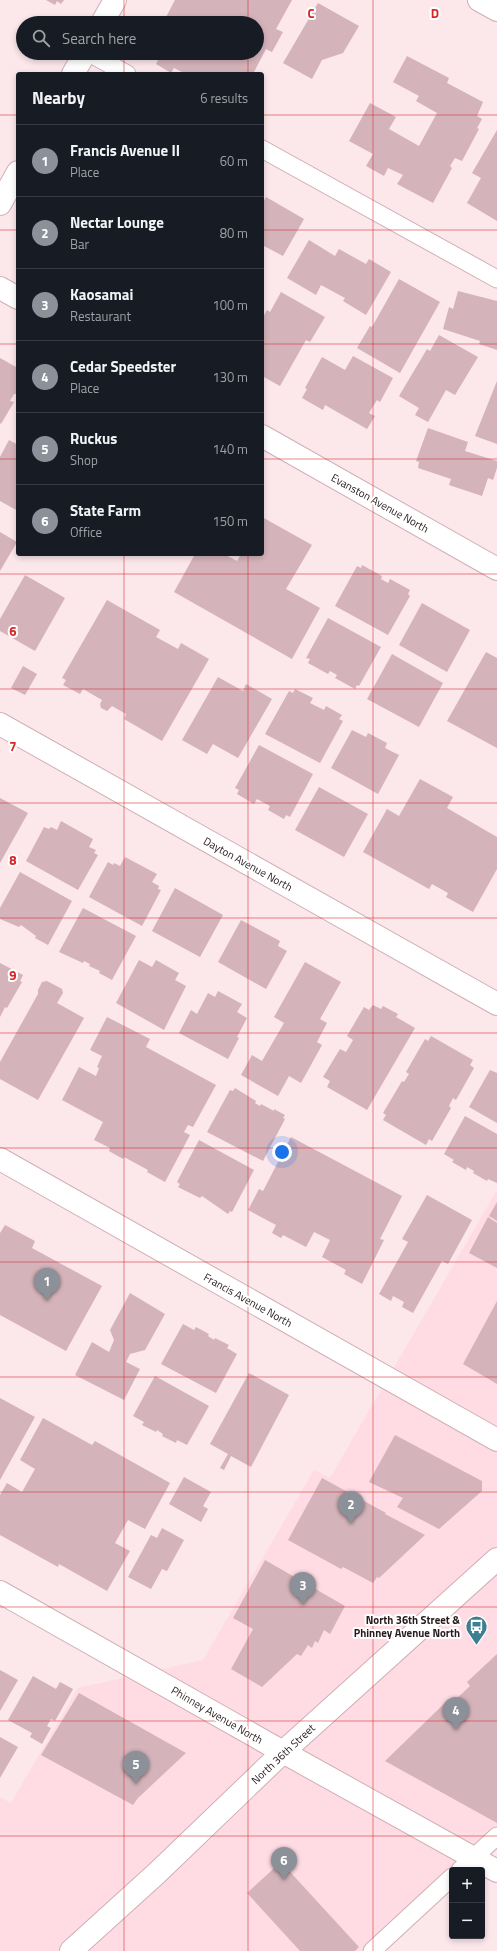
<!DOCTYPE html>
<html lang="en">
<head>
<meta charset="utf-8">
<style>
	body { margin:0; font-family:"Titillium Web",sans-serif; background:#242831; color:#f1f3f6 }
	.controls { position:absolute; right:12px; bottom:12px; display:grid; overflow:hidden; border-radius:4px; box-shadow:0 2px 6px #0003 }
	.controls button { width:36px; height:36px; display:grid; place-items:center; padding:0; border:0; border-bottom:1px solid #363941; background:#171b24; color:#f1f3f6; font:20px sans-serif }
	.you { position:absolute; left:282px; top:1152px; width:14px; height:14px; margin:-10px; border:3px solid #fff; border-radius:50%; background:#1a73e8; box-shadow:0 0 0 6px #1a73e833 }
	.badge { display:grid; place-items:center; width:26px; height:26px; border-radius:50%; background:#8c9099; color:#fff; font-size:13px; font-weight:700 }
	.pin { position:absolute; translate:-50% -33px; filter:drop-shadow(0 1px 2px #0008) }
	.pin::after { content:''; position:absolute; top:21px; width:14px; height:12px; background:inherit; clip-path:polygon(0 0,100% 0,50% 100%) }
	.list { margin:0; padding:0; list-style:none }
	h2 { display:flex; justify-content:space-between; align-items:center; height:52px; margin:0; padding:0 16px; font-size:17px }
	h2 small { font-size:13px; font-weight:400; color:#9ea1a6 }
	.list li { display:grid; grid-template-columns:26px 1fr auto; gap:12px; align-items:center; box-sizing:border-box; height:72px; padding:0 16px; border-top:1px solid #363941 }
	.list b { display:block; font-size:15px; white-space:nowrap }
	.list p { margin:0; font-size:13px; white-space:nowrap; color:#9ea1a6 }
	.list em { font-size:13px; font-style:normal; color:#9ea1a6 }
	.icon { flex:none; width:22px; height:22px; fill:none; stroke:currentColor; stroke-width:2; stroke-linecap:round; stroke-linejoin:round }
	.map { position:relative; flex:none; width:497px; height:1951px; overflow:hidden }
	.search { position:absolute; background:#171b24; box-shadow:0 2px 6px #0003; left:16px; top:16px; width:248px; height:44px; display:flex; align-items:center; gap:10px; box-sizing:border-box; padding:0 14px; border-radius:22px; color:#9ea1a6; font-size:15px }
	.panel { position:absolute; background:#171b24; box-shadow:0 2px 6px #0003; left:16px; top:72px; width:248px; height:484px; border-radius:4px }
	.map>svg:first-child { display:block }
	.built { fill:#ffdce3 }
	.building { fill:#d5b3ba }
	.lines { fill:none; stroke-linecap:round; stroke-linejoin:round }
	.lane-casing { stroke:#d0afb6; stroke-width:19 }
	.street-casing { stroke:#d0afb6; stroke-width:24 }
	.secondary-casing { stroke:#d0afb6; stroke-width:24 }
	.lane { stroke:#fff; stroke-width:17 }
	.street { stroke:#fff; stroke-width:22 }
	.secondary { stroke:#fff; stroke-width:22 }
	.grid { fill:none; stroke:#d62828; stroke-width:1; stroke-opacity:0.55 }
	.labels { text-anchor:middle; stroke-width:4; stroke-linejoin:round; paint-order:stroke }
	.street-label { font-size:11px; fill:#271b1e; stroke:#fff }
	.poi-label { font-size:11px; font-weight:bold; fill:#271b1e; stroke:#fff; text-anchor:end }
	.grid-label { font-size:13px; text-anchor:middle; font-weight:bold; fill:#d62828; stroke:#fff; stroke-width:4; stroke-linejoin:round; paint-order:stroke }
</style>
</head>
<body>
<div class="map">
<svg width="497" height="1951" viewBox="0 0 497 1951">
	<rect width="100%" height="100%" fill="#fce7eb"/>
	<polygon class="built" points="497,1190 497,1827 362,1951 0,1951 0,1797 11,1803 78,1688 203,1660 314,1470 330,1478"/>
	<g class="building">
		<polygon points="46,0 64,0 61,4 57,1 55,5"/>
		<polygon points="175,0 292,0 276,29 283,32 272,52 266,49 253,74 186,74 174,68 171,73 156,64 159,58 155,56 157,53 257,53 257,23 168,23 164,21"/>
		<polygon points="318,3 359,26 343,53 322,60 312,79 283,63"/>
		<polygon points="407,56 449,78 447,83 483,102 477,116 482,119 477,128 479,129 462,161 455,158 450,166 452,168 433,203 397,184 403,175 388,168 384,176 366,166 373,154 349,141 370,103 396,117 389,129 419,146 437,113 416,101 419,96 393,82"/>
		<polygon points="497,130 497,221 467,203 481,178 472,173"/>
		<polygon points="266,197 304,219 283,256 262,245 262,204"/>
		<polygon points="309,240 335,256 339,249 366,264 369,259 391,272 366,315 343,301 345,298 321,285 316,295 287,278"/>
		<polygon points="399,279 440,302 400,373 357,348 370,326 372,327"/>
		<polygon points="458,291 497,301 497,350 479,344 480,341 443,329 449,307 453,309"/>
		<polygon points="281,292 325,317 310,342 306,340 280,386 262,376 262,319 267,310 270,312"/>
		<polygon points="439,335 478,357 455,395 446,390 428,422 415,415 419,408 399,396 427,349 430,351"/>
		<polygon points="353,356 393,378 380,402 377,400 369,413 375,416 367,429 325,405 323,410 302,398 307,389 305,388 322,357 345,370"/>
		<polygon points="0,358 18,368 18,394 14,394 10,401 14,402 1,424 0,423"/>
		<polygon points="497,381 497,444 475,436"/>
		<polygon points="428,428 468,442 465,451 497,461 497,468 493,480 488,478 482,496 449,485 451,479 418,468 419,462 416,461"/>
		<polygon points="9,440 18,445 18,511 0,501 0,457"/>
		<polygon points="262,517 312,545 286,589 320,608 292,659 174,592 195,554 224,554 237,561 241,554 262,554"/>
		<polygon points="0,532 17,542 0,571"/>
		<polygon points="362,565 382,576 381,579 388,583 390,579 410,590 408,594 410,596 388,635 335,606 357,566 361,568"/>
		<polygon points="25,575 65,598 35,651 0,631 0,619"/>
		<polygon points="107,600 160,630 156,637 178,649 181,643 209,659 162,741 124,719 126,714 112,706 107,711 101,708 100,704 102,700 83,689 80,694 63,685 66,680 62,678"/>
		<polygon points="422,603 470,630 447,672 399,645"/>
		<polygon points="328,618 381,647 359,686 357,685 355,689 335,678 337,675 330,671 328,674 308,663 310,659 306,658"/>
		<polygon points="486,652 497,658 497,748 447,721"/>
		<polygon points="392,654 443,683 419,727 367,699"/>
		<polygon points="23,666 37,674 25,695 11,688"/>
		<polygon points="218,677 243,691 246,684 272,699 238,758 213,744 207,754 182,740"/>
		<polygon points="295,689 313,698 310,703 324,710 326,706 342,715 339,719 343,721 320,763 265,734 289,691 293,693"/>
		<polygon points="352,730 366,737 368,733 387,743 385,748 399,755 378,794 331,768"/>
		<polygon points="259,745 313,774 290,817 286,815 284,819 268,810 270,806 257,799 254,804 237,794 239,790 235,788"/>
		<polygon points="420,779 453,797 447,808 497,837 497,869 473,912 446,897 448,893 432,884 429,889 363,852 387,809 399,816"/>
		<polygon points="319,787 368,814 344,857 295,830"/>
		<polygon points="0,798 28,813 0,863"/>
		<polygon points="61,821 93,839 89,847 96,850 94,853 98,855 78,890 26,861 44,827 49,829 51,827 57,830"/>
		<polygon points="125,857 157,874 152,882 159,886 158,889 161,890 142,926 89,897 108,862 113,865 114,863 120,866"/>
		<polygon points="20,872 72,901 48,945 35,938 36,936 21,925 19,927 0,919 0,908"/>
		<polygon points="175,888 223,915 200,957 152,931"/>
		<polygon points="83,908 136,936 112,980 99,973 100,971 89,966 90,964 84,961 83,963 59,952"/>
		<polygon points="241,920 280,941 278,946 287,951 266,989 218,962"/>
		<polygon points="139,960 152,967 156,960 179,973 175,980 186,986 164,1030 116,1003"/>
		<polygon points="305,962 341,982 320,1019 327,1023 317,1042 322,1045 301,1083 289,1076 278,1096 241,1075 252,1055 262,1061 284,1023 274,1017"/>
		<polygon points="0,963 23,975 20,981 22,982 7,1008 5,1007 0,1017"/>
		<polygon points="47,981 62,989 63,993 57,1003 84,1018 38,1100 0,1079 0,1062 38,994 38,990 42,982"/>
		<polygon points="218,991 242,1004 237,1012 247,1018 237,1037 239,1038 228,1059 179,1033 191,1010 197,1014 208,993 215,997"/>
		<polygon points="373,1005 381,1009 383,1006 398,1014 396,1017 415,1028 367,1110 327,1087 330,1081 323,1077 340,1049 346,1052 353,1040 347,1036 364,1007 369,1010"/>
		<polygon points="107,1017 150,1039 146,1047 216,1085 193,1127 188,1125 184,1132 190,1135 165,1182 147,1172 148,1170 124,1157 123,1159 109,1151 110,1148 94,1140 103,1122 62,1100 79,1067 96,1076 99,1068 97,1067 102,1056 90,1050"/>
		<polygon points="431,1036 473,1060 470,1065 474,1068 456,1100 453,1098 449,1106 451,1108 432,1141 429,1139 426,1145 383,1120 386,1115 383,1113 402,1081 404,1082 409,1074 406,1072 425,1039 428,1041"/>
		<polygon points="490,1070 497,1073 497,1123 469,1107"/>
		<polygon points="235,1088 256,1101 255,1103 260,1106 261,1104 274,1111 274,1109 285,1115 283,1118 285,1119 263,1161 207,1132 230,1090 233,1091"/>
		<polygon points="465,1116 497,1134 497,1183 488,1179 487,1181 473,1173 474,1171 467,1167 466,1170 452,1162 454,1160 444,1154"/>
		<polygon points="291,1137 402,1196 380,1239 384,1240 362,1284 344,1274 346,1270 322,1257 330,1240 314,1232 306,1247 283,1235 281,1238 272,1233 276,1225 248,1210 259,1189 263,1191"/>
		<polygon points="199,1140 254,1170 232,1212 230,1211 228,1214 202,1196 200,1198 178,1187 180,1184 177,1182"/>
		<polygon points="427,1195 472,1220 448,1264 442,1261 413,1313 402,1307 404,1302 393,1296 391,1301 379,1294 408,1242 402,1239"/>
		<polygon points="497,1202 497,1221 489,1216"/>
		<polygon points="488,1217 497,1223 497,1268 469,1253"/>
		<polygon points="5,1225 35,1241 32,1248 102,1286 66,1351 0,1315 0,1233"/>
		<polygon points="130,1293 165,1314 145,1350 130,1354 126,1362 140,1369 124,1400 75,1375 92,1342 109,1352 114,1340 110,1330"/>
		<polygon points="497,1301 497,1384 463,1364"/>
		<polygon points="183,1324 194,1330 196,1327 209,1334 208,1336 214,1340 215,1338 229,1345 227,1348 237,1354 216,1393 161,1364"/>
		<polygon points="249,1373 289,1395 251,1467 231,1456 224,1470 220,1468 228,1454 210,1444"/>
		<polygon points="155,1376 209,1406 187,1445 177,1440 176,1443 162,1436 163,1434 157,1430 156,1432 142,1425 144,1422 133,1416"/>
		<polygon points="0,1398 35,1417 0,1480"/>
		<polygon points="43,1418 92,1445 95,1441 170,1483 145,1529 128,1520 115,1543 130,1551 107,1591 59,1564 58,1567 0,1535 0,1495 7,1483 22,1492 35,1469 20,1460"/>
		<polygon points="395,1435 482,1481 482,1491 439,1529 397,1507 403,1498 369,1482"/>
		<polygon points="184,1477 211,1492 203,1506 208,1509 201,1522 169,1504"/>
		<polygon points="322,1478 386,1513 385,1514 425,1535 379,1578 377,1577 373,1583 343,1567 341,1569 288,1540"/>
		<polygon points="162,1528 184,1540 167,1571 162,1569 151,1589 128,1577 151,1535 157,1538"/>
		<polygon points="265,1560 345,1606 330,1634 324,1630 318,1643 315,1641 312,1648 308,1645 301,1656 297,1654 262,1687 231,1669 253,1629 233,1618"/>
		<polygon points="497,1654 497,1823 385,1761 448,1700 452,1703 470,1686 467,1682"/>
		<polygon points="0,1670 18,1680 0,1711"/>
		<polygon points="33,1676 56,1689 60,1682 73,1689 55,1721 51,1719 47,1726 51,1728 42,1744 30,1737 32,1733 8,1720"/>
		<polygon points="79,1693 186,1753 138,1798 133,1805 41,1755"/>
		<polygon points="0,1737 18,1747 0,1778"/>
		<polygon points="281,1862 359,1947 355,1951 300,1951 247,1893"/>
	</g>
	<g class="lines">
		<defs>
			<g id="lane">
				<polyline points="89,53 127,74"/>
				<polyline points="262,149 497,279"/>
				<polyline points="460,1870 497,1836"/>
				<polyline points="372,1951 452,1877"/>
			</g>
			<g id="street">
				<polyline points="0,288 18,298"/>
				<polyline points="262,436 497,569"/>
				<polyline points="0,724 497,1004"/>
				<polyline points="0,1159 497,1440"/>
				<polyline points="0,1592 283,1752 497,1871"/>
			</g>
			<g id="secondary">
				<polyline points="479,0 497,10"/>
				<polyline points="102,23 115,0"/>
				<polyline points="73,74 85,53"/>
				<polyline points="0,204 18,172"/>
				<polyline points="71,1951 157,1873 283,1752 497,1559"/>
			</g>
		</defs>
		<use href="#lane" class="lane-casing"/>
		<use href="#street" class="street-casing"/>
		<use href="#secondary" class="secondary-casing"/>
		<use href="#lane" class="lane"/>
		<use href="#street" class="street"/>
		<use href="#secondary" class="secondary"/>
	</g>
	<path class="grid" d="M124 0V23M248 0V23M373 0V1951M124 53V74M248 53V74M0 115H18M262 115H497M0 230H18M262 230H497M0 344H18M262 344H497M0 459H18M262 459H497M124 554V1951M248 554V1951M0 574H497M0 689H497M0 803H497M0 918H497M0 1033H497M0 1148H497M0 1262H497M0 1377H497M0 1492H497M0 1607H497M0 1721H497M0 1836H497"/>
	<defs>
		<symbol id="bus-pin" viewBox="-11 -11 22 30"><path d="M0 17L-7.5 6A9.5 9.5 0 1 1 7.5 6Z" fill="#3d7f91" stroke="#fff"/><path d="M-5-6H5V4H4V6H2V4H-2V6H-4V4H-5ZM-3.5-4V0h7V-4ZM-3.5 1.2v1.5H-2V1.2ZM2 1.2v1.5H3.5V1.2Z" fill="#fff"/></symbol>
	</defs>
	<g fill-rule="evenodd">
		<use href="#bus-pin" x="464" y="1614" width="25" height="34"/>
	</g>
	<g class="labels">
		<g class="street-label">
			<text transform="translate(380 503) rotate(29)" y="4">Evanston Avenue North</text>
			<text transform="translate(248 864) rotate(29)" y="4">Dayton Avenue North</text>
			<text transform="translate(248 1300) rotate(29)" y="4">Francis Avenue North</text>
			<text transform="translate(217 1715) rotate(30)" y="4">Phinney Avenue North</text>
			<text transform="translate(283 1754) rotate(-43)" y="4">North 36th Street</text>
		</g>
		<g class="poi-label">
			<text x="460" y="1624">North 36th Street &amp;<tspan x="460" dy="13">Phinney Avenue North</tspan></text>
		</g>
	</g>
	<g class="grid-label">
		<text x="311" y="18">C</text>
		<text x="435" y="18">D</text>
		<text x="13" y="636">6</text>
		<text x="13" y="751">7</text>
		<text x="13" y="865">8</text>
		<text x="13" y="980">9</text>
	</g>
</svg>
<div class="controls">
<button>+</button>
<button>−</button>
</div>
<div class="you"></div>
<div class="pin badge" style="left:47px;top:1301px">1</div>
<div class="pin badge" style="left:351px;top:1524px">2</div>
<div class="pin badge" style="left:303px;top:1605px">3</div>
<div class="pin badge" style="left:456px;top:1730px">4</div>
<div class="pin badge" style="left:136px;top:1784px">5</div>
<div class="pin badge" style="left:284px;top:1880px">6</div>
<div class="search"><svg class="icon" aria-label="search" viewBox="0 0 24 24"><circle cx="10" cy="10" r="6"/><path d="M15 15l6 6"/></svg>Search here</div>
<section class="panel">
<h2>Nearby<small>6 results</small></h2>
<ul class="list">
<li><span class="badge">1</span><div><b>Francis Avenue II</b><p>Place</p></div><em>60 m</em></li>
<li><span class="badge">2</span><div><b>Nectar Lounge</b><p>Bar</p></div><em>80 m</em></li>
<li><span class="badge">3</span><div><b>Kaosamai</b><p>Restaurant</p></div><em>100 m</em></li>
<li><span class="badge">4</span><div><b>Cedar Speedster</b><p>Place</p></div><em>130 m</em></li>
<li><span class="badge">5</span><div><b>Ruckus</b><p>Shop</p></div><em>140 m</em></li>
<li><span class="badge">6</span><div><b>State Farm</b><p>Office</p></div><em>150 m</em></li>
</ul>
</section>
</div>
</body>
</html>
